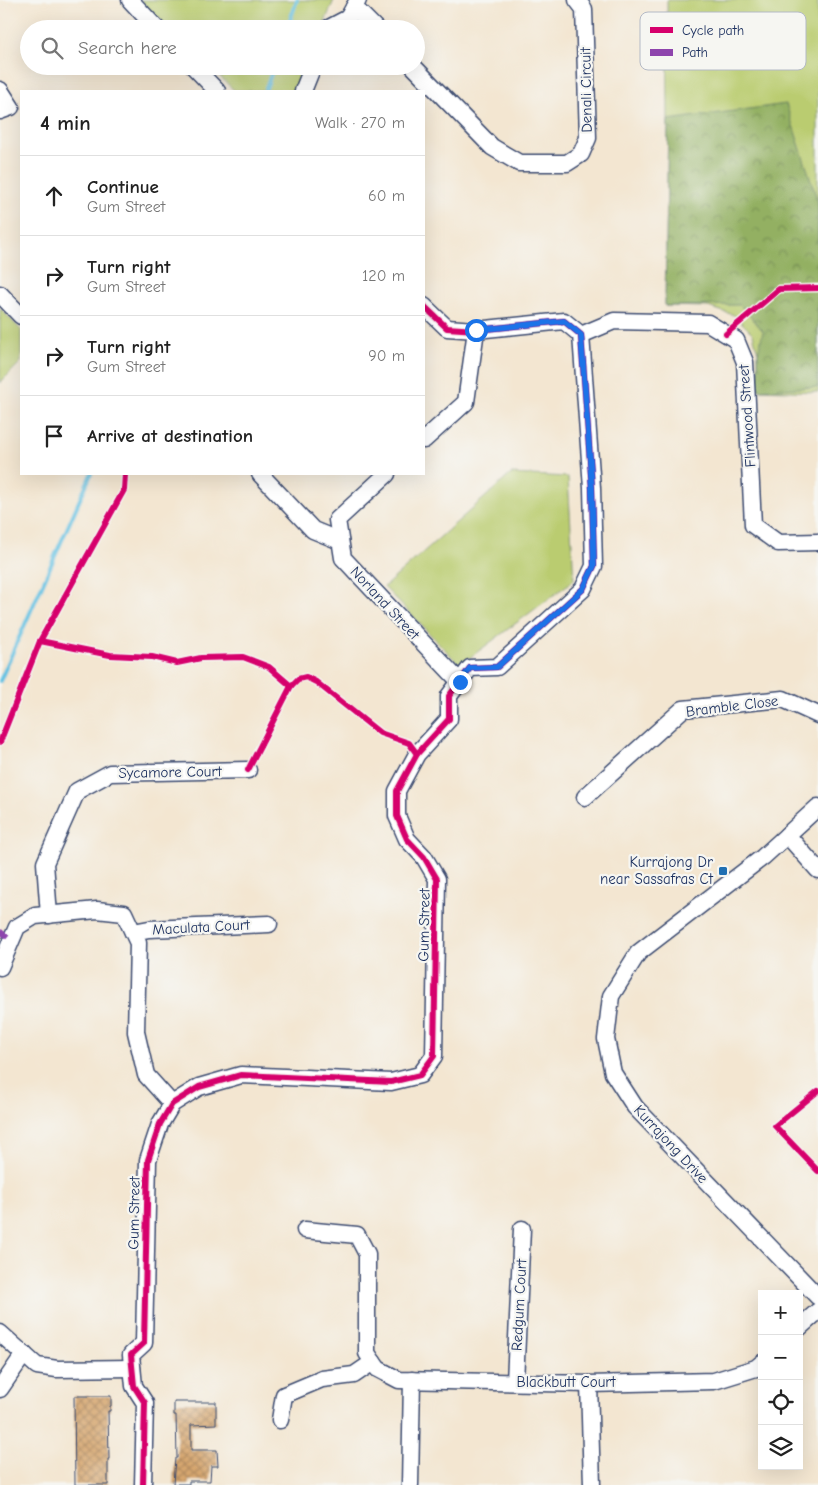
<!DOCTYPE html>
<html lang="en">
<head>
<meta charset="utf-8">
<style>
	body { margin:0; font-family:"Comic Neue",sans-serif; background:#f2f2f2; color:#222 }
	.controls { position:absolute; right:15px; bottom:15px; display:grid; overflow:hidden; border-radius:0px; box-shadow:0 5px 20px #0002 }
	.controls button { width:45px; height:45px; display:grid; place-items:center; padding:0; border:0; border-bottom:1px solid #e0e0e0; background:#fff; color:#222; font:25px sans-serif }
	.stop { position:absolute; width:15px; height:15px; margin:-11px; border:4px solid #1a73e8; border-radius:50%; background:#fff }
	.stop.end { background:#1a73e8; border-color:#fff; box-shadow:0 1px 5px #0008 }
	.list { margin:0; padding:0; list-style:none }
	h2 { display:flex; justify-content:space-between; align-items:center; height:65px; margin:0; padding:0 20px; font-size:21px }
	h2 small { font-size:16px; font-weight:400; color:#767676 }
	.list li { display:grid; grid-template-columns:32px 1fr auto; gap:15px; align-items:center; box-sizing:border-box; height:80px; padding:0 20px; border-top:1px solid #e0e0e0 }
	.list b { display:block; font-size:19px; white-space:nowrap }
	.list p { margin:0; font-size:16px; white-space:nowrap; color:#767676 }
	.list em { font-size:16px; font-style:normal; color:#767676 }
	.icon { flex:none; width:28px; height:28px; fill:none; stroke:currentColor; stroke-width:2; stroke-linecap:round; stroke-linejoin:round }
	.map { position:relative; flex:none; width:818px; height:1485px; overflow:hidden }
	.search { position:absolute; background:#fff; box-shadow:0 5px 20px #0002; left:20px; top:20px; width:405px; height:55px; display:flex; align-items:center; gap:12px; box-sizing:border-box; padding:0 18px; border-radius:28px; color:#767676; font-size:19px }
	.panel { position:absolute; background:#fff; box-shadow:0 5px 20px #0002; left:20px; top:90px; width:405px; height:385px; border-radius:0px }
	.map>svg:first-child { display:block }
	.green { fill:#bacc6f; stroke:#6a7e66 }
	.forest { fill:url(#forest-crowns); stroke:#577060 }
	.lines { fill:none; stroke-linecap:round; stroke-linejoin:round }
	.stream { stroke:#65c2e3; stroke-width:4 }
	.building { fill:url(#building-cross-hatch) }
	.minor-casing { stroke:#3b4a6f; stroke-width:19 }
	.minor { stroke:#fff; stroke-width:16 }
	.quiet { stroke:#8e44ad; stroke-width:5; stroke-dasharray:10 5; stroke-linecap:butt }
	.cycleway-casing { stroke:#f6f6f2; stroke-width:9 }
	.cycleway { stroke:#d6006c; stroke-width:6 }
	.route { stroke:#1a73e8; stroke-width:6 }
	.poi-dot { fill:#1f6fb2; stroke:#f6f6f2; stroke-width:2 }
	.labels { text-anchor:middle; stroke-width:4.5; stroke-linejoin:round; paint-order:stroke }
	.street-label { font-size:15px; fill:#1b2f5e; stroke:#f6f6f2 }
	.poi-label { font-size:15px; fill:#1b2f5e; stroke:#f6f6f2; text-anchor:end }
	.key { fill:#f6f6f2; stroke:#b4bac6; stroke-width:1 }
	.key-label { font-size:14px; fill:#1b2f5e }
</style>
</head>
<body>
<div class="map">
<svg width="818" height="1485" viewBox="0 0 818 1485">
	<defs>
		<pattern id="forest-crowns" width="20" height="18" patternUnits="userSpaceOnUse" patternTransform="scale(1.25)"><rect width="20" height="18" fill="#93b062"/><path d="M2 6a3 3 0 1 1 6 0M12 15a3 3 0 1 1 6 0" fill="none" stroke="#779054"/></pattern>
		<pattern id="building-cross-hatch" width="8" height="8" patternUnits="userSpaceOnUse" patternTransform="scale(1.25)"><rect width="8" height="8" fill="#d6a66e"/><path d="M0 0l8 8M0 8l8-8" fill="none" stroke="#ad885e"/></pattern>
	</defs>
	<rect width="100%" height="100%" fill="#f6f6f2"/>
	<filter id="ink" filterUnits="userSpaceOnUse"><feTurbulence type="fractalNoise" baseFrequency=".02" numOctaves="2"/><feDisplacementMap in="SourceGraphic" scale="10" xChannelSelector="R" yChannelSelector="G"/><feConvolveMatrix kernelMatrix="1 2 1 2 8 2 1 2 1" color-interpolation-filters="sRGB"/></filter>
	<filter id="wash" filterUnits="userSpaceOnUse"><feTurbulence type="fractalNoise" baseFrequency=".0096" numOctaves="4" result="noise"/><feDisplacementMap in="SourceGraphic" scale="20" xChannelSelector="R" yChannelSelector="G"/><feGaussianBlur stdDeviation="1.12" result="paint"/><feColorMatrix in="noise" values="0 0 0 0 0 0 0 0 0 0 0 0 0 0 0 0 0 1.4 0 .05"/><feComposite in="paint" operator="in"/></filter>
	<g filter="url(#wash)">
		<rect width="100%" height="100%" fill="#f3e6d1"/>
		<g class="green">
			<polygon points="140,0 334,0 322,29 169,29"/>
			<polygon points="667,0 818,0 818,392 758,390 758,353 753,334 734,315 708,307 665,306 668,120"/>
			<polygon points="209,66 307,66 296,91 235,91"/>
			<polygon points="0,308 21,330 21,362 0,383"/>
			<polygon points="511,474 568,477 574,580 460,665 384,587"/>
		</g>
		<polygon class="forest" points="786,104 818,202 818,387 758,390 758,353 763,331 740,305 665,306 668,120"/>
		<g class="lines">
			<g class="stream">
				<polyline points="287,29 297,0"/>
				<polyline points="265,91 274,66"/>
				<polyline points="0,681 91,474"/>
			</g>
		</g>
		<g id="blocks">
			<g class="building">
				<polygon points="74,1396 111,1396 111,1406 110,1406 110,1411 108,1411 109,1459 108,1459 108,1485 75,1485"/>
				<polygon points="174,1402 216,1402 216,1424 191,1425 191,1450 217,1450 218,1466 211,1466 210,1481 189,1481 189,1484 173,1484 175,1458 177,1458 176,1415 174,1415"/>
			</g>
		</g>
	</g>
	<g filter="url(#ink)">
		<use href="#blocks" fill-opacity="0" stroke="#3b4a6f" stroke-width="1"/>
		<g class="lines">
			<defs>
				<g id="minor">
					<polyline points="130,0 157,29"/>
					<polyline points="354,7 376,29"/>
					<polyline points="327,29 348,18 358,0"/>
					<polyline points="193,66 217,91"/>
					<polyline points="413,66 492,147 519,163 567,163 581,154 588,138 584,9 577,0"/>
					<polyline points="0,90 11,107 0,111"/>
					<polyline points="303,91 313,66"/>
					<polyline points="0,294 21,316"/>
					<polyline points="581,335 614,321 708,323 736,340 745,362 753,525 778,543 818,542"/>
					<polyline points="424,440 466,402 476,330"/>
					<polyline points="260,474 313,530 340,541"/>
					<polyline points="387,474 337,520 343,558 460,682"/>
					<polyline points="585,797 683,709 783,699 818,715"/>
					<polyline points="818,807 763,857 638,953 611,996 606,1039 613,1073 635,1107 818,1297"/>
					<polyline points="787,835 818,870"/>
					<polyline points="49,915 45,863 77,791 110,773 248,770"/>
					<polyline points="133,932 149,929 269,924"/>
					<polyline points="0,967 17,927 35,916 97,910 124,913 138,943 136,1032 146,1075 172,1104"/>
					<polyline points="305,1230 357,1235 367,1254 367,1353 373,1362"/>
					<polyline points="799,1328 818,1311"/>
					<polyline points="0,1333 37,1366 57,1369 132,1368"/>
					<polyline points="515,1382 522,1229"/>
					<polyline points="589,1384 592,1485"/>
					<polyline points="0,1389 24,1354"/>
					<polyline points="280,1420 284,1395 322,1379 354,1375 373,1362 378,1369 399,1380 589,1384 714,1381 756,1368 762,1363"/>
					<polyline points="143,1485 145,1403 134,1386 131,1355 144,1343 148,1160 160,1124 172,1104 199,1087 241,1075 391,1082 420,1075 434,1056 437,879 424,857 407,839 397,816 397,791 417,754 449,719 449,696 470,668 497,667 583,589 594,566 592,488 581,335 564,321 476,330 447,328 424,306"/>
					<polyline points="410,1485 412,1380"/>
				</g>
			</defs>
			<use href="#minor" class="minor-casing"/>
			<use href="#minor" class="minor"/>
			<polyline class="quiet" points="0,931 11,940"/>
			<defs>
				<g id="cycleway">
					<polyline points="726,334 779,289 818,288"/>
					<polyline points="40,641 110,655 152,657 177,663 201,658 243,657 269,667 291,686"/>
					<polyline points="0,742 40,641 124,490 125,474"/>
					<polyline points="248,770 291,686 298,679 306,677 316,682 380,733 409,743 417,754"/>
					<polyline points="818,1091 775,1126 818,1171"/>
					<polyline points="143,1485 145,1403 134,1386 131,1355 144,1343 148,1160 160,1124 172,1104 199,1087 241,1075 391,1082 420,1075 434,1056 437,879 424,857 407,839 397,816 397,791 417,754 449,719 449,696 470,668 497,667 583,589 594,566 592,488 581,335 564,321 476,330 447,328 424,306"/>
				</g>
			</defs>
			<use href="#cycleway" class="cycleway-casing"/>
			<use href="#cycleway" class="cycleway"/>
		</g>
	</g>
	<g class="lines" filter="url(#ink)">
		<polyline class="route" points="460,682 470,668 497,667 583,589 594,566 592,488 581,335 564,321 476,330"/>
	</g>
	<rect class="poi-dot" x="718" y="866" width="10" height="10" rx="2.5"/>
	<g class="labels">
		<g class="street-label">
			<text transform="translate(586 90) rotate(-91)" y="5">Denali Circuit</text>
			<text transform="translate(747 416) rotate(-94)" y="5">Flintwood Street</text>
			<text transform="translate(385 603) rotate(47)" y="5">Norland Street</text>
			<text transform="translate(732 706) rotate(-7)" y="5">Bramble Close</text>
			<text transform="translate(170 772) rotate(-1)" y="5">Sycamore Court</text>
			<text transform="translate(424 925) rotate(-89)" y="5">Gum Street</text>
			<text transform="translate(201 927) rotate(-3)" y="5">Maculata Court</text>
			<text transform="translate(671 1144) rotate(47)" y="5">Kurrajong Drive</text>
			<text transform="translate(134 1213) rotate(-89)" y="5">Gum Street</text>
			<text transform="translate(519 1305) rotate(-87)" y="5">Redgum Court</text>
			<text x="566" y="1387">Blackbutt Court</text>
		</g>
		<g class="poi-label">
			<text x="713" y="867">Kurrajong Dr<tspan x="713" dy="17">near Sassafras Ct</tspan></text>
		</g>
	</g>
	<rect x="640" y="12" width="166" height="58" rx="8" class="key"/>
	<rect x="650" y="27" width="23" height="6" fill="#d6006c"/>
	<rect x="650" y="49" width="23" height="7" fill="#8e44ad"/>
	<g class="key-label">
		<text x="682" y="35">Cycle path</text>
		<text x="682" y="57">Path</text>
	</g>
</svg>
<div class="controls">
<button>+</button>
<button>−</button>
<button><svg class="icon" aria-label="locate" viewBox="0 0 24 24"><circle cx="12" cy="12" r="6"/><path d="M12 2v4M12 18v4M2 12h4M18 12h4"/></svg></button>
<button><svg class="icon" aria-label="layers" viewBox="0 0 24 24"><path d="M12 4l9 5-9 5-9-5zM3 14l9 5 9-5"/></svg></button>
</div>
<div class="stop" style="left:476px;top:330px"></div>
<div class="stop end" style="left:460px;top:682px"></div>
<div class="search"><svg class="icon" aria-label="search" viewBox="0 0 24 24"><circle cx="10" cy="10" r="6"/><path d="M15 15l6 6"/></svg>Search here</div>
<section class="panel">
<h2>4 min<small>Walk · 270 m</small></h2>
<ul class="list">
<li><svg class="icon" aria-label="ahead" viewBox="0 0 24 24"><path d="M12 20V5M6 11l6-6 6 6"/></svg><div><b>Continue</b><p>Gum Street</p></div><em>60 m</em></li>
<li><svg class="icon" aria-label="right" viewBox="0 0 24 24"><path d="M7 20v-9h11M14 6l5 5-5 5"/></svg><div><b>Turn right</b><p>Gum Street</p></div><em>120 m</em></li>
<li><svg class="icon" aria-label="right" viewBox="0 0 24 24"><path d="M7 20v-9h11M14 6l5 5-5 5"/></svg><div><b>Turn right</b><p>Gum Street</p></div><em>90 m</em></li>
<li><svg class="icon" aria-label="arrive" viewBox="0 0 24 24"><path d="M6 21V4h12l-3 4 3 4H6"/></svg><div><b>Arrive at destination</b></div></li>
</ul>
</section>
</div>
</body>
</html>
